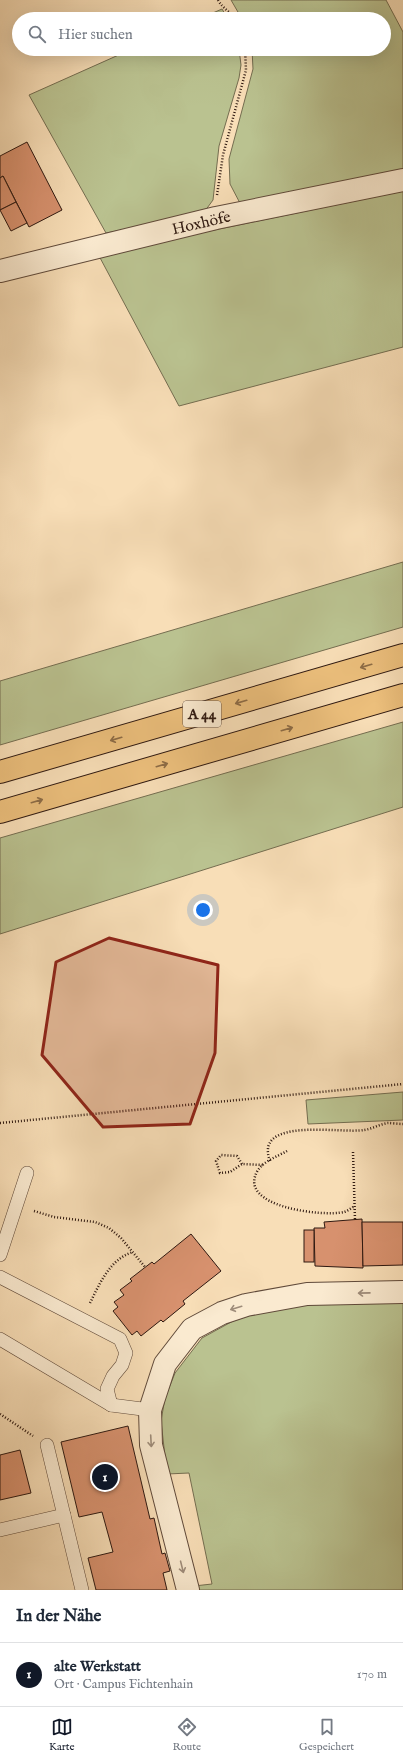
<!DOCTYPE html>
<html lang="de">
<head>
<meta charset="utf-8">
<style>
	body { margin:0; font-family:"IM FELL English",serif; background:#f2f2f3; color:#1f2937 }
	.you { position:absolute; left:203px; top:910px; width:14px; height:14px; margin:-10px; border:3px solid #fff; border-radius:50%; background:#1a73e8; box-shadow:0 0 0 6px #1a73e833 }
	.badge { display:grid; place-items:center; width:26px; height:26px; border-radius:50%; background:#111827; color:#fff; font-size:13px; font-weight:700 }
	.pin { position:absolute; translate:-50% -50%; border:2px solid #fff; box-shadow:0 1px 4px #0006 }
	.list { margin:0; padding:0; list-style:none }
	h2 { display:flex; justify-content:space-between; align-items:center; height:52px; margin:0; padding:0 16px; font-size:17px }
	h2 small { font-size:13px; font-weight:400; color:#747a83 }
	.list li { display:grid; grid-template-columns:26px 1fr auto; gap:12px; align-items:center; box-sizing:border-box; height:64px; padding:0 16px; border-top:1px solid #e0e1e3 }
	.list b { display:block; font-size:15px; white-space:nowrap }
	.list p { margin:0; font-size:13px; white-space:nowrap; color:#747a83 }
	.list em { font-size:13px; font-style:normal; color:#747a83 }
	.icon { flex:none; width:22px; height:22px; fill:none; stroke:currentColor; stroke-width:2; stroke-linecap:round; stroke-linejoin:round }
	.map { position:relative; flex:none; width:403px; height:1590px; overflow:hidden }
	.search { position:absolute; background:#fff; box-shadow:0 4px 16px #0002; left:12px; right:12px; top:12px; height:44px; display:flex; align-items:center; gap:10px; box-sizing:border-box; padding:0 14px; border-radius:22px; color:#747a83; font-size:15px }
	.sheet { height:116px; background:#fff }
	nav { display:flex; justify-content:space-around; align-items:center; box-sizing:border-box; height:56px; border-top:1px solid #e0e1e3; background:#fff; font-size:11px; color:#747a83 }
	nav a { display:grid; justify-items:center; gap:2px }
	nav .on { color:#111827 }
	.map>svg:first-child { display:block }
	.green { fill:#bac290; stroke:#746d50 }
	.building { fill:#d7916e; stroke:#2e1810 }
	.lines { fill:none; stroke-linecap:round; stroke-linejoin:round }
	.lane-casing { stroke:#604a3a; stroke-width:14 }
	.street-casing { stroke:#604a3a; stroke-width:24 }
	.highway-casing { stroke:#2e1810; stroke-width:24 }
	.path { stroke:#2e1810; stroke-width:2.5; stroke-dasharray:1 2; stroke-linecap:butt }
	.lane { stroke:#faead0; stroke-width:13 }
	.street { stroke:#faead0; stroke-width:22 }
	.highway { stroke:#ecbf7c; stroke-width:22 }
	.oneway { stroke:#8d6c46 }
	.oneway2 { stroke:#9e8c7a }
	.marked { fill:#8f2418; fill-opacity:0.2; stroke:#8f2418; stroke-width:3; stroke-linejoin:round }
	.labels { text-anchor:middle; stroke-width:3; stroke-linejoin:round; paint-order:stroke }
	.shield { fill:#faead0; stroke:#6b574a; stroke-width:1 }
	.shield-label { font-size:15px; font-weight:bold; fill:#2e1810 }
	.street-label { font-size:16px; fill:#2e1810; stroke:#faead0 }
</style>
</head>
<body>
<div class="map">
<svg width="403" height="1590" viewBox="0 0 403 1590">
	<rect width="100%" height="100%" fill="#f8deb7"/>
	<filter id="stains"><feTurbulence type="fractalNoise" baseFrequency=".005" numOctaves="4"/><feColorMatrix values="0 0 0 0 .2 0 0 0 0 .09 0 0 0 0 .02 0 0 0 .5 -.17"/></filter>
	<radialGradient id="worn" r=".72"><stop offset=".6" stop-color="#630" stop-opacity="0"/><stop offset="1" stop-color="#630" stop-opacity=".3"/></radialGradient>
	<g class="green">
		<polygon points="231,0 386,0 403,32 403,174 242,207 230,184 229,159 253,69 252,49 384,49 384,19 242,19"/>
		<polygon points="222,9 228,19 199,19"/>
		<polygon points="132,49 239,49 241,65 239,78 219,146 213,200 202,215 106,233 29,95"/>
		<polygon points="403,191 403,347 179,406 98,254"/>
		<polygon points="403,562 403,627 0,745 0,681"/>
		<polygon points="403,722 403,807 0,934 0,838"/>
		<polygon points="403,1092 403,1120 308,1124 306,1100"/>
		<polygon points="312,1302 403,1302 403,1590 195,1590 194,1586 212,1584 189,1473 167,1474 161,1421 165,1398 175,1373 202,1338 244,1315"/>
	</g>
	<g class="building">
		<polygon points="27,142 62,210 29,227 3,176 0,178 0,156"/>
		<polygon points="3,176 16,202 0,210 0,178"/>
		<polygon points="16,202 27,223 11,231 0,210"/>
		<polygon points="362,1219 363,1268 315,1266 314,1228 325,1228 324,1222"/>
		<polygon points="362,1222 403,1222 403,1265 363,1266"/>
		<rect x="304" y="1230" width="10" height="32"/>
		<polygon points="191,1234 221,1271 183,1301 185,1304 163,1322 161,1320 141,1336 137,1331 132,1335 113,1311 118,1307 114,1302 124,1295 120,1290 132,1281 130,1279 152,1262 154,1264"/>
		<polygon points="128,1426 150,1519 154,1518 162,1554 165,1553 170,1571 163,1573 167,1590 96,1590 88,1558 113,1552 102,1512 79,1517 61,1442"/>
		<polygon points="20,1450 31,1493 0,1500 0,1455"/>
	</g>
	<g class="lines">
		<defs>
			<g id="lane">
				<polyline points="0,1255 27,1173"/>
				<polyline points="0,1277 120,1339 126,1353 122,1365 113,1376 107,1389 111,1405"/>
				<polyline points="0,1339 111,1405 150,1410"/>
				<polyline points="47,1445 82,1590"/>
				<polyline points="0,1530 64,1515"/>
			</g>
			<g id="street">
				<polyline points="0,271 216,218 403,180"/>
				<polyline points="188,1590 151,1445 150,1410 165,1364 192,1329 222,1313 246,1305 307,1294 403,1292"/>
			</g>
			<g id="highway">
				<polyline points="0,772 403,655"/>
				<polyline points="0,812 403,695"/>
			</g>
		</defs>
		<use href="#lane" class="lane-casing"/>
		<use href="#street" class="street-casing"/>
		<use href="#highway" class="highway-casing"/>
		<g class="path">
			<path d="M218 0C223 9 230 11 234 19"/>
			<polyline points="217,195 223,155 246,70 245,49"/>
			<polyline points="0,1123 403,1084"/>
			<path d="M287 1151C278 1156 264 1161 258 1170 235 1207 323 1217 344 1212 348 1211 351 1208 355 1206"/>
			<polyline points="353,1152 355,1220"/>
			<path d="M270 1161C253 1116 342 1134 364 1130 372 1129 380 1124 388 1123 392 1123 398 1124 403 1124"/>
			<polyline points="242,1164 237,1156 221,1155 216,1161 220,1173 230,1172 242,1164 263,1165"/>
			<polyline points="34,1211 54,1217 95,1222 109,1228 121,1238 145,1267"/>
			<path d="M90 1303C100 1283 110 1259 133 1252"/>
			<polyline points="0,1414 33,1436"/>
		</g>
		<use href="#lane" class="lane"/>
		<use href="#street" class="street"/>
		<use href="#highway" class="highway"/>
	</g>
	<defs><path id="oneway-shaft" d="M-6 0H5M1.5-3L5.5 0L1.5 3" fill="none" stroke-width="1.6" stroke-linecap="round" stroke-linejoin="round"/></defs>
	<g class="oneway">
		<use href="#oneway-shaft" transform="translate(366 666) rotate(164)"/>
		<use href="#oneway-shaft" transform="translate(241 702) rotate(164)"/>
		<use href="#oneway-shaft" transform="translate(287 729) rotate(-16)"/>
		<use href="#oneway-shaft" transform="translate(116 739) rotate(164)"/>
		<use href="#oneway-shaft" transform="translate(162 765) rotate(-16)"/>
		<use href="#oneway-shaft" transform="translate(37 801) rotate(-16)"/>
	</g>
	<g class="oneway2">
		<use href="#oneway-shaft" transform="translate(364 1293) rotate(179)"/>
		<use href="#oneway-shaft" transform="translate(236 1308) rotate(163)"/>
		<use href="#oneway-shaft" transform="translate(151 1441) rotate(87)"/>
		<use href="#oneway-shaft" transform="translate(182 1567) rotate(76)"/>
	</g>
	<path class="marked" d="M109 938 218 965 215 1053 190 1124 103 1127 42 1055 56 962Z"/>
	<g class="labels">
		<rect class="shield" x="183" y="701" width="38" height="26" rx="3"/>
		<g class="shield-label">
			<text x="202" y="719">A 44</text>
		</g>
		<g class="street-label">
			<text transform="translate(201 222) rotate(-13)" y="6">Hoxhöfe</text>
		</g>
	</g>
	<rect width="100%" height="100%" filter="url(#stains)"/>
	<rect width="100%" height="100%" fill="url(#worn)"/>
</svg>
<div class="you"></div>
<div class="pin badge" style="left:105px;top:1477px">1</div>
<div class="search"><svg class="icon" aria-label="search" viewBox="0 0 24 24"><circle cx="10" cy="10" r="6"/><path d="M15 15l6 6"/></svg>Hier suchen</div>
</div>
<section class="sheet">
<h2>In der Nähe<small></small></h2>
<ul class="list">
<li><span class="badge">1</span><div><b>alte Werkstatt</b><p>Ort · Campus Fichtenhain</p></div><em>170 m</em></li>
</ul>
</section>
<nav>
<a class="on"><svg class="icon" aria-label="map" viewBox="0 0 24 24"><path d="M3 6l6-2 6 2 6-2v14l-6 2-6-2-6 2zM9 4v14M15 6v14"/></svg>Karte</a>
<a><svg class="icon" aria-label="directions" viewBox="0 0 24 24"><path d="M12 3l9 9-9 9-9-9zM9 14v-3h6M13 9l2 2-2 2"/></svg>Route</a>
<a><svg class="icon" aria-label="saved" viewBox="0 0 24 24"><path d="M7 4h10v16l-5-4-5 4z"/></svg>Gespeichert</a>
</nav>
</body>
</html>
